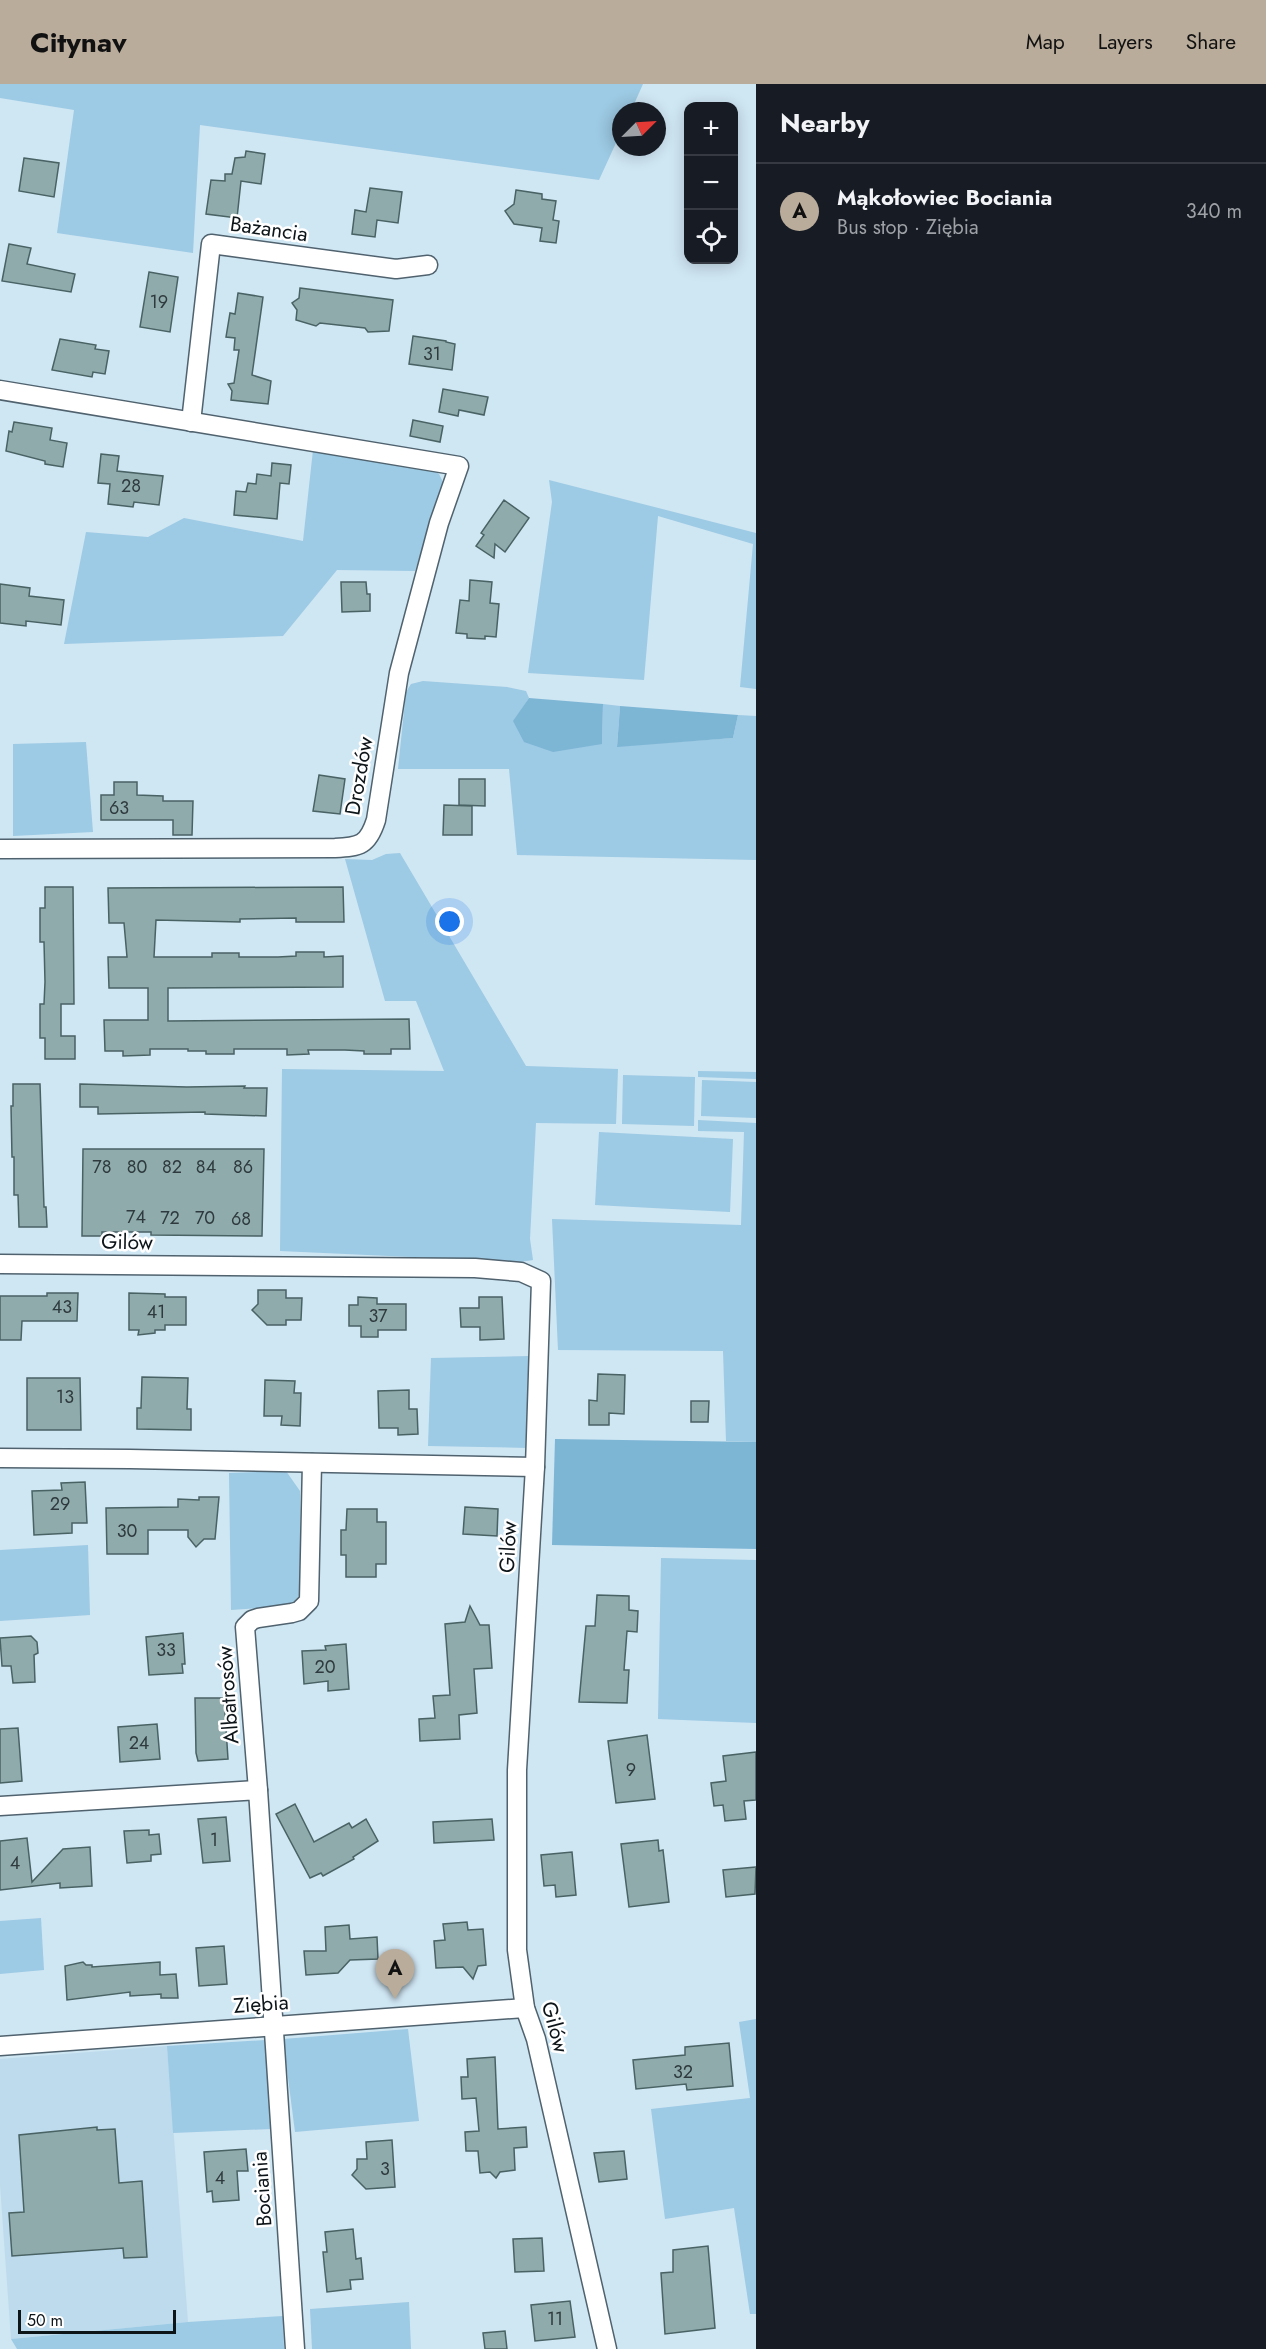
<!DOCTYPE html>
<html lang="en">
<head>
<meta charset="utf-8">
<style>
	body { margin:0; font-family:Jost,sans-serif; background:#20242c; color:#f1f3f6 }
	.controls { position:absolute; right:18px; top:18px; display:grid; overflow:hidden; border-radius:12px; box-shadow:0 3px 15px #0003 }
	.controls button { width:54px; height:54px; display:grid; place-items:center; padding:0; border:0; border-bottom:2px solid #363941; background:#171b24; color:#f1f3f6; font:30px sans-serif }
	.compass { position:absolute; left:612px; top:18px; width:54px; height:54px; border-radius:50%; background:#171b24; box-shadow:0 3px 15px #0003; rotate:66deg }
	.scale { position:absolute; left:18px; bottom:15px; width:158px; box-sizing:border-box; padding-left:6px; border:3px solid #0d1519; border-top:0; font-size:16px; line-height:21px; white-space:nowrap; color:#0d1519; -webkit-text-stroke:4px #fff; paint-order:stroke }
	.you { position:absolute; left:450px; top:838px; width:21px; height:21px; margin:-15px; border:4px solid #fff; border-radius:50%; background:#1a73e8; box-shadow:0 0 0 9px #1a73e833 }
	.badge { display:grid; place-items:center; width:39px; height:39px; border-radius:50%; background:#b9ac9b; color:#111; font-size:20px; font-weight:700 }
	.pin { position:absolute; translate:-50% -50px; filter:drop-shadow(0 2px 3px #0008) }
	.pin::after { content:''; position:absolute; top:32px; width:21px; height:18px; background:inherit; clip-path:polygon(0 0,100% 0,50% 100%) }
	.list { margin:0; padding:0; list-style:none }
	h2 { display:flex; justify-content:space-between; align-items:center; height:78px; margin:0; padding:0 24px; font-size:26px }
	h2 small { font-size:20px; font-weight:400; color:#9ea1a6 }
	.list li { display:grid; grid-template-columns:39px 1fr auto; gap:18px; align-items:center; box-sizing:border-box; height:96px; padding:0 24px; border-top:2px solid #363941 }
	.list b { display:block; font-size:22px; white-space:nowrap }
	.list p { margin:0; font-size:20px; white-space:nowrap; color:#9ea1a6 }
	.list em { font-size:20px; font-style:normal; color:#9ea1a6 }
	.icon { flex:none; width:33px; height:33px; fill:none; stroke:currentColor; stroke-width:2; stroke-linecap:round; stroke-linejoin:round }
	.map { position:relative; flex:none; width:756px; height:2265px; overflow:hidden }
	header { display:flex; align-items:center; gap:36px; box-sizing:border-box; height:84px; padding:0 30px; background:#b9ac9b; color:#111 }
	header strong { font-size:28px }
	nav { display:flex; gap:33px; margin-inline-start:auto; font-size:21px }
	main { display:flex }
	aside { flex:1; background:#171b24 }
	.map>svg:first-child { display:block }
	.built { fill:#bddbec }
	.green { fill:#9dcae4 }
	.forest { fill:#7db5d5 }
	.building { fill:#90abac; stroke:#496264; stroke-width:1.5 }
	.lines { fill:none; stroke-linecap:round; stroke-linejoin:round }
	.minor-casing { stroke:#4f626e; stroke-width:21 }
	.minor { stroke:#fff; stroke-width:18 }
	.labels { text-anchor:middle; stroke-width:5; stroke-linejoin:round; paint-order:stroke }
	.number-label { font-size:18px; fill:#2e3a3e }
	.street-label { font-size:21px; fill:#0d1519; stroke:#fff }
</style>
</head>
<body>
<header>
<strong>Citynav</strong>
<nav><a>Map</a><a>Layers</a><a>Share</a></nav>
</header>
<main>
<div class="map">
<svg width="756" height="2265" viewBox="0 0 756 2265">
	<rect width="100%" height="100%" fill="#cfe6f3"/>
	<polygon class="built" points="167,1962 188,2238 11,2255 0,2101 0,1975"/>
	<g class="green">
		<polygon points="0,0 643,0 631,27 621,27 621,48 599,96 200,41 193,169 57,149 74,26 0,14"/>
		<polygon points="313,366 429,383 439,390 444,400 415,487 337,486 283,552 64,560 86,448 148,453 184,434 303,457"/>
		<polygon points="549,396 756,449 756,605 740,603 753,460 658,432 644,596 528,589 552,418"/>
		<polygon points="423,597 507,603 526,607 529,614 514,637 602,660 603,620 620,622 617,662 733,654 738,631 756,632 756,776 517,771 509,685 398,685 406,608 411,600"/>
		<polygon points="86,658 93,748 13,752 13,660"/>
		<polygon points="400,769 526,982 618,985 616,1040 536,1039 530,1155 533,1176 520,1178 280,1167 282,985 444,987 416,917 385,917 345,775 372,776 386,770"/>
		<polygon points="698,987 756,988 756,995 698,993"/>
		<polygon points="623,991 695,993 694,1042 622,1040"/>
		<polygon points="702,996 756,998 756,1034 701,1032"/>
		<polygon points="698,1036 756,1039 756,1358 726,1357 723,1267 558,1266 552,1135 741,1141 744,1048 698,1047"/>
		<polygon points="599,1048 733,1055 730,1128 595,1121"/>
		<polygon points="529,1272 529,1364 428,1362 431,1274"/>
		<polygon points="286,1387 300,1407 301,1509 290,1522 231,1526 229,1389"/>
		<polygon points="88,1461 90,1531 0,1537 0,1466"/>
		<polygon points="661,1474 756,1476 756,1639 658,1635"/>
		<polygon points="41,1834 44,1886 0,1890 0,1837"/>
		<polygon points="756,1935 756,2230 750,2230 734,2124 665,2135 651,2025 750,2014 739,1938"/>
		<polygon points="408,1945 419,2037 295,2048 283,1955"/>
		<polygon points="265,1956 271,2045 173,2049 167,1962"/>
		<polygon points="409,2218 411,2265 312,2265 310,2225"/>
		<polygon points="283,2232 284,2265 17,2265 11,2255 188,2238"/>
	</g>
	<g class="forest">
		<polygon points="529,614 603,620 602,660 553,668 524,658 513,637"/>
		<polygon points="620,622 738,631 733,654 617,663"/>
		<polygon points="555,1355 756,1358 756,1465 552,1461"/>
	</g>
	<g class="building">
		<polygon points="246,67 265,70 261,100 241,97 237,134 206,130 211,96 225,97 225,90 232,90 235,74 245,73"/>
		<polygon points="24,74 59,79 54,113 19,107"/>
		<polygon points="370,104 402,108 398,139 377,136 375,153 352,150 355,126 366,128"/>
		<polygon points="516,106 542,110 542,115 556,117 553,136 559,137 556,159 540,157 542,144 514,140 505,127 514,120"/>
		<polygon points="9,160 31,164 27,180 75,190 71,208 2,197"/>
		<polygon points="149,188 178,193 170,248 140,243"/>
		<polygon points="300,204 393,216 389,247 368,248 365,244 320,239 316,242 296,236 297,226 292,219 299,214"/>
		<polygon points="238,209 263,213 252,291 271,297 268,320 231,316 232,307 228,300 234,299 239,266 234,266 235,254 226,253 230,229 235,230"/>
		<polygon points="413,252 446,257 446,258 455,260 452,286 409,280"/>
		<polygon points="60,255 96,261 95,265 109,267 105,290 93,288 92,293 52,286"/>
		<polygon points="443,305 488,313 484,331 459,326 458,332 439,328"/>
		<polygon points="413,336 443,342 440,358 410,352"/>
		<polygon points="14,338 52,344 50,356 67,359 63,383 45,380 45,377 6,367 9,347 12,348"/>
		<polygon points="101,370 119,372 117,387 163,392 159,421 134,418 133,423 108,420 110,400 98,399"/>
		<polygon points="272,379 291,381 289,400 280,399 277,435 234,431 236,407 246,408 248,399 256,400 257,390 271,392"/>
		<polygon points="504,416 529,434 505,468 495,460 494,474 476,462 484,451 481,449"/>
		<polygon points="470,496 492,498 490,519 499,520 496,553 485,552 485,555 467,554 467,550 456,549 460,516 469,517"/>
		<polygon points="341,498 366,498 367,510 370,510 370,527 342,528"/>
		<polygon points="0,500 30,504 29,512 64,516 61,541 26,537 26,542 0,539"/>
		<polygon points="319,691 345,695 340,730 313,727"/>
		<polygon points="459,695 485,695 485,722 459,721"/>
		<polygon points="114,698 137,698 137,711 163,712 163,717 193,717 192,751 173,751 173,736 101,736 101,711 114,711"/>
		<polygon points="444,721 472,722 472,751 443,751"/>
		<polygon points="45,803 73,803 74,920 61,920 61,952 75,952 75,975 45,975 45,954 40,954 40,920 44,920 45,898 44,858 40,858 40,824 45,824"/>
		<polygon points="343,803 344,838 296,838 296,834 240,835 240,838 156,836 154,873 212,873 212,869 239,869 239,873 278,873 296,872 296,868 324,868 324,873 343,872 343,903 168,904 168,937 409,935 410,965 391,965 391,970 364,970 364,967 345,966 308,966 309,970 287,971 287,965 234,965 234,970 206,970 206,967 188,967 188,965 150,965 150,971 123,972 123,967 105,967 104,936 148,936 148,904 109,904 108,873 127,873 124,839 109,839 108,804"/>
		<polygon points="13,1000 40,1000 44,1123 46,1123 47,1143 19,1143 18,1111 14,1111 14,1073 12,1073 11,1022 13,1022"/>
		<polygon points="80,1000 187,1003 245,1002 244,1004 267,1004 266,1032 205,1030 205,1028 98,1030 98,1023 80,1023"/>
		<polygon points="83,1065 264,1065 262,1152 151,1151 151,1148 102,1148 102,1152 82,1152"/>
		<polygon points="258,1206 286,1206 286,1214 302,1214 301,1236 286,1236 286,1241 267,1241 252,1226 258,1220"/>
		<polygon points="47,1209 78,1209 77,1237 22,1237 21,1256 0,1256 0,1212 47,1212"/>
		<polygon points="129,1209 165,1210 165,1213 186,1213 186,1241 165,1241 165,1246 155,1246 155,1249 138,1251 139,1246 129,1246"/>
		<polygon points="358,1213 377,1214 377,1220 406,1220 406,1246 378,1246 378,1253 361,1253 361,1242 349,1242 349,1221 358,1221"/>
		<polygon points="479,1213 502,1213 504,1255 480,1256 480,1243 461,1243 460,1224 479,1224"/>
		<polygon points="598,1290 625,1291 624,1330 609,1329 609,1341 589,1341 589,1316 597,1317"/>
		<polygon points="142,1293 188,1294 187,1325 191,1325 191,1346 137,1345 137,1324 141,1324"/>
		<polygon points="27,1294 80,1294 81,1346 27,1346"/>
		<polygon points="265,1296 295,1297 294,1309 301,1309 300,1342 281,1341 282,1332 264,1332"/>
		<polygon points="409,1306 409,1325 417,1325 418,1350 398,1351 398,1344 379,1344 378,1307"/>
		<polygon points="691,1317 709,1317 708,1338 691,1338"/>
		<polygon points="85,1398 87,1439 72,1439 72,1449 34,1451 32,1407 62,1406 61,1399"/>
		<polygon points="199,1413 219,1413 215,1455 204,1455 196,1463 188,1453 188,1446 148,1446 148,1470 107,1470 106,1424 178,1423 178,1415 199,1416"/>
		<polygon points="465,1423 498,1425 497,1452 463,1450"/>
		<polygon points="347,1425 377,1425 377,1438 386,1438 386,1480 376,1480 376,1493 346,1493 346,1471 341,1471 341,1446 346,1446"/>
		<polygon points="597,1511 629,1512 629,1526 638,1527 637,1548 627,1547 624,1586 629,1586 627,1619 579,1618 586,1542 595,1542"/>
		<polygon points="470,1522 480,1541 489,1541 492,1584 474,1585 477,1629 459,1631 460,1655 420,1657 419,1635 435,1634 433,1612 450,1611 445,1540 465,1538"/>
		<polygon points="183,1549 185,1580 182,1580 183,1589 149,1591 146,1553"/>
		<polygon points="31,1552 37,1558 38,1569 34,1571 35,1598 13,1599 11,1582 2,1582 0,1554"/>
		<polygon points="346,1560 349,1605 328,1607 328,1597 304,1600 302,1567 326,1566 325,1562"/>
		<polygon points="195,1614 224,1614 228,1675 198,1677 196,1669"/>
		<polygon points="157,1640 160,1675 120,1678 118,1643"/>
		<polygon points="18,1644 22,1697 0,1699 0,1645"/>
		<polygon points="647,1651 655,1715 616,1719 608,1657"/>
		<polygon points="756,1668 756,1716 744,1717 746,1735 725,1737 723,1721 714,1722 711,1699 726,1697 723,1672"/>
		<polygon points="295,1720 314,1758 349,1739 352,1744 366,1735 378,1757 353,1773 354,1775 323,1792 321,1789 310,1794 276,1730"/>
		<polygon points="226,1733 230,1777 203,1779 198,1735"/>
		<polygon points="492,1735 494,1756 434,1759 433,1738"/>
		<polygon points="149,1746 149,1751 159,1750 161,1770 151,1771 151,1777 127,1779 124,1747"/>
		<polygon points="27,1754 32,1798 63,1765 90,1763 92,1802 60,1804 60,1799 0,1806 0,1757"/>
		<polygon points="658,1756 659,1767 663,1766 669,1818 629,1823 621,1760"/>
		<polygon points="572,1768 576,1811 556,1813 555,1801 544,1802 541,1771"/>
		<polygon points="756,1783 755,1810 726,1813 723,1786"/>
		<polygon points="467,1838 468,1846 483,1845 486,1881 478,1882 473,1895 463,1883 436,1884 434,1857 445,1856 443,1840"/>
		<polygon points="349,1841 350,1855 377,1853 378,1875 350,1876 338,1889 306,1891 304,1867 326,1867 325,1843"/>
		<polygon points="224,1862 227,1900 199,1902 196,1864"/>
		<polygon points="83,1878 86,1881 92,1881 92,1883 160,1878 160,1891 176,1890 178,1914 161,1914 161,1910 130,1912 130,1908 67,1916 65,1882"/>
		<polygon points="729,1959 733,2002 687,2006 686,2000 636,2005 633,1976 685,1971 685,1963"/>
		<polygon points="495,1973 498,2045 526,2043 527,2063 514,2064 515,2086 500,2088 496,2094 490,2088 480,2089 478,2067 466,2067 465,2048 479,2047 476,2014 462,2015 461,1993 468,1993 467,1975"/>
		<polygon points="97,2043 97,2046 115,2045 119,2099 142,2097 147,2173 124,2174 123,2164 12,2172 9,2129 24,2128 19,2051"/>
		<polygon points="392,2056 395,2103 366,2105 352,2091 357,2085 357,2075 367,2075 366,2058"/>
		<polygon points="246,2065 248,2087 237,2087 239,2116 213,2118 212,2107 207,2108 204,2068"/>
		<polygon points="624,2067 627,2095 599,2098 594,2069"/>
		<polygon points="353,2145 356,2175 361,2174 363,2195 350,2196 351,2205 327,2208 323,2168 327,2168 325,2148"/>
		<polygon points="542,2154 544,2187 515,2188 513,2155"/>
		<polygon points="708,2162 715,2244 665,2250 661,2189 673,2188 673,2166"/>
		<polygon points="570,2217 575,2253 535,2257 531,2221"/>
		<polygon points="505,2247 507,2265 485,2265 483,2249"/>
	</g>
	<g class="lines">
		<defs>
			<g id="minor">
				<path d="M0 306 459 382 439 439 399 589 376 736C368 761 360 763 335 764L0 765"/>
				<polyline points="191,338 211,160 396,185 428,181"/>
				<polyline points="0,1180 475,1184 521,1188 541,1197 535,1383 517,1686 517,1866 525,1924 536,1955 607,2265"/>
				<polyline points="0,1374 130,1375 535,1383"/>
				<polyline points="258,1706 245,1543 252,1536 258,1534 292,1529 299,1527 309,1517 312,1379"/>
				<polyline points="0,1722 258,1706 295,2265"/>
				<polyline points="0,1962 525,1924"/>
			</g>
		</defs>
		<use href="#minor" class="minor-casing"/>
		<use href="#minor" class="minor"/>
	</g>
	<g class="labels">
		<g class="number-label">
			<text x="159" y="224">19</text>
			<text x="432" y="276">31</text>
			<text x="131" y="408">28</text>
			<text x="119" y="730">63</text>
			<text x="102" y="1089">78</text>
			<text x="137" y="1089">80</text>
			<text x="172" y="1089">82</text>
			<text x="206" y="1089">84</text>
			<text x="243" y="1089">86</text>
			<text x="136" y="1139">74</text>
			<text x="170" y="1140">72</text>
			<text x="205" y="1140">70</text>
			<text x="241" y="1141">68</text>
			<text x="62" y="1229">43</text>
			<text x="156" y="1234">41</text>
			<text x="378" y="1238">37</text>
			<text x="65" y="1319">13</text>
			<text x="60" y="1426">29</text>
			<text x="127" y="1453">30</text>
			<text x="166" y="1572">33</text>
			<text x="325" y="1589">20</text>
			<text x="139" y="1665">24</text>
			<text x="631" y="1692">9</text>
			<text x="214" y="1762">1</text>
			<text x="15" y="1785">4</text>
			<text x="683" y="1994">32</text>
			<text x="385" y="2091">3</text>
			<text x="220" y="2100">4</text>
			<text x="555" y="2241">11</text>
		</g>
		<g class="street-label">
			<text transform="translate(269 145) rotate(8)" y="7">Bażancia</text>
			<text transform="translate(359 692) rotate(-80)" y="7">Drozdów</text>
			<text transform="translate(127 1158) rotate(1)" y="7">Gilów</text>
			<text transform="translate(508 1463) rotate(-87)" y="7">Gilów</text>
			<text transform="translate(228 1611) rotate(-94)" y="7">Albatrosów</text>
			<text transform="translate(261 1920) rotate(-4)" y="7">Ziębia</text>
			<text transform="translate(555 1943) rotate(75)" y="7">Gilów</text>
			<text transform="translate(262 2105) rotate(-94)" y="7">Bociania</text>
		</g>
	</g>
</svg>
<div class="controls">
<button>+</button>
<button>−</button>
<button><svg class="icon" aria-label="locate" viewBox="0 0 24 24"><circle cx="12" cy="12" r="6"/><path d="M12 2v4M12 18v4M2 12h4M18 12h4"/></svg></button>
</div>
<svg class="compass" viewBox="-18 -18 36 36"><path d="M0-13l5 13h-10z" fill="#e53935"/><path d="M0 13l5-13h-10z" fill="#9ea1a6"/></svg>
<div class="scale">50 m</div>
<div class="you"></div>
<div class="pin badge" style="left:395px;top:1915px">A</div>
</div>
<aside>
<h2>Nearby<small></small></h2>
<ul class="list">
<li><span class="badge">A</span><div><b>Mąkołowiec Bociania</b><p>Bus stop · Ziębia</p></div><em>340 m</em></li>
</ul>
</aside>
</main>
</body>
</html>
